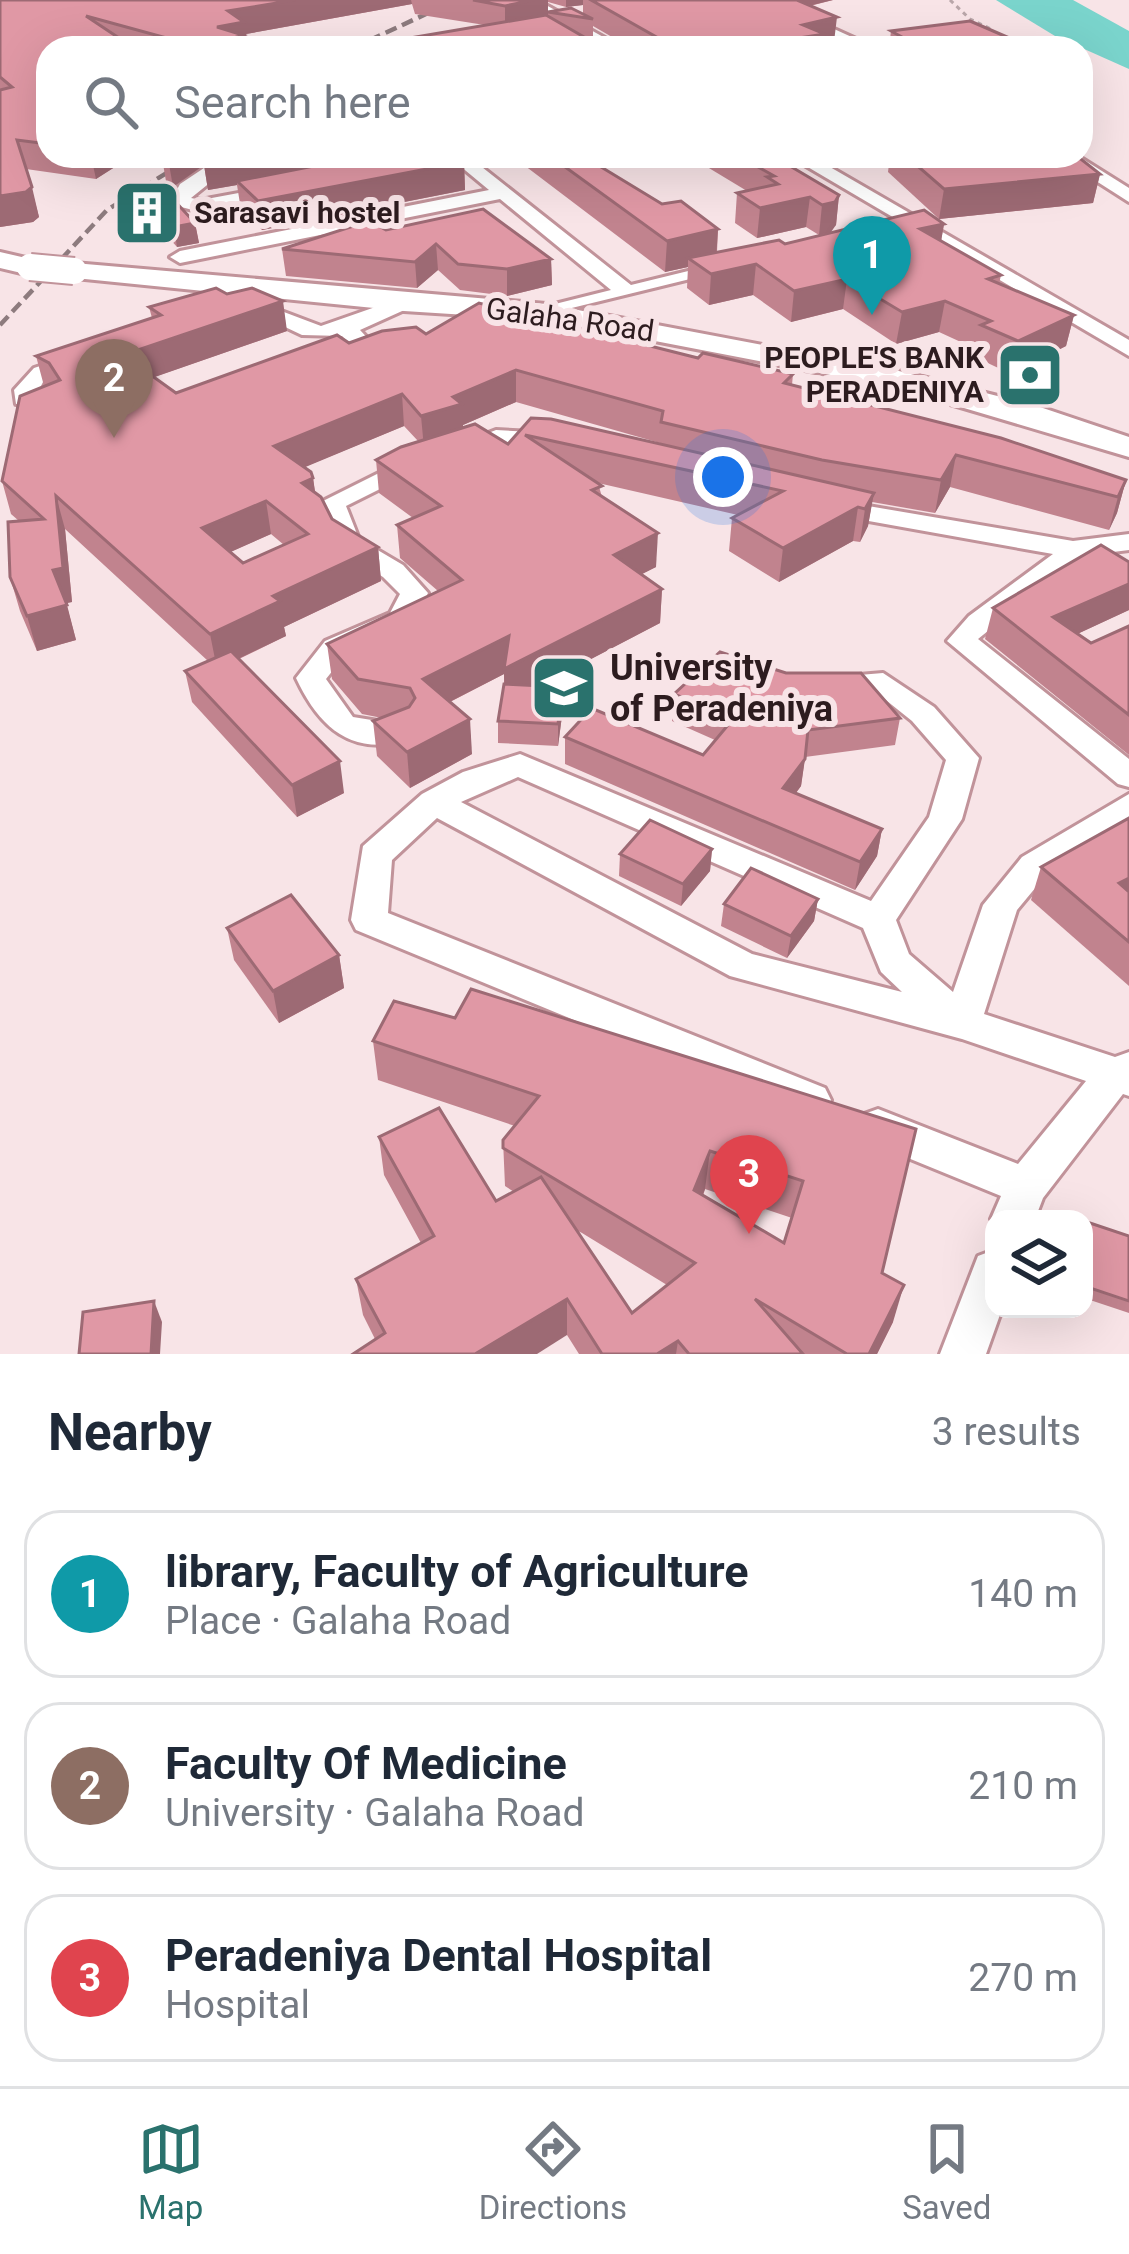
<!DOCTYPE html>
<html lang="en">
<head>
<meta charset="utf-8">
<style>
	body { margin:0; font-family:Roboto,sans-serif; background:#f6f6f7; color:#1f2937 }
	.controls { position:absolute; right:36px; bottom:36px; display:grid; overflow:hidden; border-radius:24px; box-shadow:0 12px 48px #0002 }
	.controls button { width:108px; height:108px; display:grid; place-items:center; padding:0; border:0; border-bottom:3px solid #e0e1e3; background:#fff; color:#1f2937; font:60px sans-serif }
	.you { position:absolute; left:723px; top:477px; width:42px; height:42px; margin:-30px; border:9px solid #fff; border-radius:50%; background:#1a73e8; box-shadow:0 0 0 18px #1a73e833 }
	.badge { display:grid; place-items:center; width:78px; height:78px; border-radius:50%; background:#2a726d; color:#fff; font-size:39px; font-weight:700 }
	.pin { position:absolute; translate:-50% -99px; filter:drop-shadow(0 3px 6px #0008) }
	.pin::after { content:''; position:absolute; top:63px; width:42px; height:36px; background:inherit; clip-path:polygon(0 0,100% 0,50% 100%) }
	.list { margin:0; padding:0; list-style:none }
	h2 { display:flex; justify-content:space-between; align-items:center; height:156px; margin:0; padding:0 48px; font-size:51px }
	h2 small { font-size:39px; font-weight:400; color:#747a83 }
	.list li { display:grid; grid-template-columns:78px 1fr auto; gap:36px; align-items:center; box-sizing:border-box; height:168px; margin:0 24px 24px; padding:0 24px; border:3px solid #e0e1e3; border-radius:36px }
	.list b { display:block; font-size:45px; white-space:nowrap }
	.list p { margin:0; font-size:39px; white-space:nowrap; color:#747a83 }
	.list em { font-size:39px; font-style:normal; color:#747a83 }
	.icon { flex:none; width:66px; height:66px; fill:none; stroke:currentColor; stroke-width:2; stroke-linecap:round; stroke-linejoin:round }
	.map { position:relative; flex:none; width:1129px; height:1354px; overflow:hidden }
	.search { position:absolute; background:#fff; box-shadow:0 12px 48px #0002; left:36px; right:36px; top:36px; height:132px; display:flex; align-items:center; gap:30px; box-sizing:border-box; padding:0 42px; border-radius:36px; color:#747a83; font-size:45px }
	.sheet { height:732px; background:#fff }
	nav { display:flex; justify-content:space-around; align-items:center; box-sizing:border-box; height:168px; border-top:3px solid #e0e1e3; background:#fff; font-size:33px; color:#747a83 }
	nav a { display:grid; justify-items:center; gap:6px }
	nav .on { color:#2a726d }
	.map>svg:first-child { display:block }
	.water { fill:#7ad4cc }
	.lines { fill:none; stroke-linecap:round; stroke-linejoin:round }
	.minor-casing { stroke:#c1939a; stroke-width:6 }
	.major-casing { stroke:#c1939a; stroke-width:6 }
	.path { stroke:#b9a6a9; stroke-width:3; stroke-dasharray:4.5 4.5; stroke-linecap:butt }
	.minor { fill:#fff; fill-rule:evenodd }
	.major { fill:#fff; fill-rule:evenodd }
	.rail { stroke:#8d7b7e; stroke-width:4.5; stroke-dasharray:12 6; stroke-linecap:butt }
	.major-bridge-casing { stroke:#c1939a; stroke-width:30; stroke-linecap:butt }
	.major-bridge { stroke:#fff; stroke-width:26 }
	.wall { fill:#c1838e; fill-rule:evenodd }
	.shaded-wall { fill:#9d6a74 }
	.building { fill:#e098a5; stroke:#9d6a74; stroke-width:3; fill-rule:evenodd }
	.labels { text-anchor:middle; stroke-width:12; stroke-linejoin:round; paint-order:stroke }
	.far-poi-label { font-size:30px; font-weight:bold; fill:#2d1c1f; stroke:#f8e4e7; text-anchor:start }
	.far-street-label { font-size:30px; fill:#2d1c1f; stroke:#f8e4e7 }
	.poi-label { font-size:36px; font-weight:bold; fill:#2d1c1f; stroke:#f8e4e7; text-anchor:start }
</style>
</head>
<body>
<div class="map">
<svg width="1129" height="1354" viewBox="0 0 1129 1354">
	<rect width="100%" height="100%" fill="#f8e4e7"/>
	<polygon class="water" points="996,0 1073,0 1129,31 1129,69 1055,36"/>
	<g class="lines">
		<defs>
			<g id="minor">
				<polygon points="520,0 537,0 623,48 605,48"/>
				<polygon points="752,0 770,0 876,48 857,48"/>
				<polygon points="222,156 243,156 191,198 201,200 276,186 285,191 201,212 173,205 171,201 180,184"/>
				<polygon points="448,156 468,156 631,285 725,262 735,268 539,316 539,308 611,290 500,199 180,263 170,257 180,251 489,190"/>
				<polygon points="789,156 811,156 1129,340 1129,356"/>
				<polygon points="1057,156 1078,156 1129,188 1129,202"/>
				<polygon points="404,297 414,303 411,307 360,330 373,344 402,347 405,352 394,359 359,355 342,336 302,335 241,306 252,300 321,326"/>
				<polygon points="76,354 87,361 84,366 43,382 32,404 16,404 14,390 34,368"/>
				<polygon points="496,430 553,433 565,440 553,447 498,444 459,456 447,449"/>
				<path d="M413 456 422 458 425 463 422 468 346 506 359 539 403 565 428 593 412 625 345 655 326 679 353 717 409 726 414 733 409 740C351 757 319 727 296 678L325 641 390 613 400 594 383 577 338 549 319 503Z"/>
				<polygon points="833,500 1073,541 1129,534 1129,550 1081,556 978,639 1129,759 1129,787 1118,784 947,641 969,616 1053,554 824,513 820,508 824,503"/>
				<path d="M883 673 934 707 979 758 962 819 896 920 909 954 953 992 983 905 1022 857 1129 794V822L1046 875 1017 910 984 1014 1115 1057 1129 1052V1096L1123 1094 1043 1198 1035 1219H994V1225L991 1219 1001 1196 864 1140 858 1127 864 1114 878 1109 1018 1164 1086 1081 962 1039 730 976 437 818 392 860 388 913 825 1088 831 1100 825 1112 811 1117 797 1112 356 930 351 920 363 846 422 794 463 772 520 754 871 901 929 817 946 760 912 721 877 693 835 697 820 687 835 677ZM518 777 863 928 881 972 902 992 752 954 461 802Z"/>
				<polygon points="994,1250 994,1309 1002,1309 986,1354 940,1354 978,1256"/>
			</g>
			<g id="major">
				<polygon points="0,252 39,261 43,267 30,275 0,268"/>
				<polygon points="74,263 546,304 895,370 1037,406 1129,437 1129,457 893,387 546,320 404,311 65,277 61,271 65,265"/>
			</g>
		</defs>
		<use href="#minor" class="minor-casing"/>
		<use href="#major" class="major-casing"/>
		<polyline class="path" points="950,0 970,19 989,28 985,30"/>
		<use href="#minor" class="minor"/>
		<use href="#major" class="major"/>
		<g class="rail">
			<polyline points="353,48 456,0"/>
			<polyline points="0,325 107,210 194,156"/>
		</g>
		<defs>
			<polyline id="major-bridge" points="30,267 74,271"/>
		</defs>
		<use href="#major-bridge" class="major-bridge-casing"/>
		<use href="#major-bridge" class="major-bridge"/>
	</g>
	<g class="wall">
		<path d="M0 0H833L810 6 834 42 824 45 823 48H631L593 26V42L415 14 412 4 246 34 248 47 245 48H48V156H132L96 179 26 169 39 217 33 222 0 227ZM548 2 566 7 583 5V14L548 12V16Z"/>
		<polygon points="891,31 1013,48 889,48"/>
		<polygon points="512,156 583,156 662,204 718,229 717,252 944,224 941,241 1001,275 999,284 1074,315 1066,346 1011,374 975,357 976,349 939,332 896,344 843,309 791,322 753,295 709,305 687,288 688,267 665,272"/>
		<polygon points="689,156 773,156 839,195 836,225 819,235 806,227 757,238 735,223 737,193 747,191"/>
		<polygon points="890,156 1077,156 1100,174 1093,203 939,219 888,172"/>
		<polygon points="162,158 464,162 465,190 262,230 241,210 237,185 208,190 204,165 173,187 167,187"/>
		<polygon points="135,185 195,223 199,243 177,247 139,204"/>
		<polygon points="386,230 551,259 552,285 507,296 460,290 438,270 417,288 286,276 282,249"/>
		<path d="M149 307 287 331 154 377 176 393 349 343 426 334 698 358 793 374 792 385 1126 480 1117 513 1109 530 950 487 935 513 872 502 868 526 860 542 853 541 779 582 729 551 732 518 738 515 598 483 602 497 656 567 641 574 662 589 660 623 539 686 563 687V708L558 746 498 743V721L504 684V674L450 702 472 754 410 788 377 756 373 721 382 718 362 714 332 679 327 644 438 591 400 558 397 525 413 518 379 493 376 460 418 441 404 426 304 467 313 478 315 493 332 519 378 547 381 581 284 627 286 636 239 659 344 793 297 817 192 702 185 671 208 661 65 529 72 602 66 603 76 640 37 651 20 611 10 577 19 521 11 514 2 481 44 386 36 356 152 318ZM516 402 660 443V444L551 419 508 444 463 428V425ZM271 534 284 545 243 563 230 552Z"/>
		<polygon points="1129,562 1129,610 1077,634 1091,643 1129,626 1129,755 985,639 993,608"/>
		<polygon points="674,694 900,718 895,745 805,757 801,786 796,793 882,829 877,856 855,890 565,764 565,737 703,755 715,740 672,721"/>
		<polygon points="1129,818 1129,986 1031,900 1041,867"/>
		<polygon points="712,849 710,871 681,906 619,876 620,854"/>
		<polygon points="818,899 814,921 787,958 721,926 724,904"/>
		<polygon points="227,928 339,955 344,988 279,1023 234,960"/>
		<path d="M455 1018 916 1129 882 1273 893 1322 877 1354H579L567 1335 375 1339 363 1315 356 1279 421 1243 384 1175 379 1137 496 1201 514 1192 505 1186 503 1140 515 1126 378 1080 373 1041ZM705 1189 792 1218 784 1243 703 1196ZM576 1230 582 1233 667 1285 632 1313Z"/>
		<polygon points="1084,1221 1129,1236 1129,1313 1084,1298"/>
	</g>
	<g class="shaded-wall">
		<polygon points="295,0 411,0 412,4 246,34 248,47 245,48 203,48 228,11"/>
		<polygon points="534,0 548,0 548,22 505,30 505,6"/>
		<polygon points="566,0 583,0 583,5 566,7"/>
		<polygon points="800,0 833,0 800,8"/>
		<polygon points="837,17 834,42 824,45 823,48 778,48 779,41 803,25"/>
		<polygon points="1014,40 1013,48 969,48"/>
		<polygon points="91,156 132,156 96,179"/>
		<polygon points="171,156 415,156 237,181 237,185 208,190 204,165 173,187 168,158"/>
		<polygon points="464,162 465,190 262,230 258,201"/>
		<polygon points="1100,174 1093,203 939,219 944,189"/>
		<polygon points="32,187 39,217 33,222 0,227 0,196"/>
		<polygon points="839,195 836,225 831,232 819,235 822,205"/>
		<polygon points="810,197 806,227 757,238 760,208"/>
		<polygon points="195,223 199,243 177,247 174,227"/>
		<polygon points="944,224 939,253 920,229"/>
		<polygon points="718,229 716,260 688,258 688,267 665,272 667,241"/>
		<polygon points="436,244 438,270 417,288 415,262"/>
		<polygon points="551,259 552,285 507,296 507,269"/>
		<polygon points="756,264 753,295 709,305 711,274"/>
		<polygon points="847,279 843,309 791,322 794,291"/>
		<polygon points="283,301 287,331 129,386 123,355"/>
		<polygon points="945,301 939,332 896,344 902,312"/>
		<polygon points="1074,315 1066,346 1011,374 1018,341"/>
		<polygon points="516,370 516,402 463,425 463,436 424,448 421,416 453,397"/>
		<polygon points="402,394 404,426 279,478 274,446"/>
		<polygon points="956,455 950,487 935,513 941,480"/>
		<polygon points="313,478 318,511 302,483"/>
		<polygon points="1126,480 1117,513 1109,530 1118,497"/>
		<polygon points="874,493 868,526 860,542 865,509"/>
		<polygon points="56,496 65,529 72,602 62,604 53,570"/>
		<polygon points="266,501 271,534 208,562 202,528"/>
		<polygon points="858,507 853,541 779,582 783,548"/>
		<polygon points="658,533 656,567 613,589 614,555"/>
		<polygon points="378,547 381,581 284,627 286,636 217,669 210,634 273,596"/>
		<polygon points="1129,584 1129,610 1045,649 1053,617"/>
		<polygon points="662,589 660,623 505,704 504,674 426,714 423,679 509,636"/>
		<polygon points="67,605 76,640 37,651 27,616"/>
		<polygon points="563,687 563,708 558,746 558,724"/>
		<polygon points="470,719 472,754 410,788 407,752"/>
		<polygon points="805,759 801,786 779,815 783,788"/>
		<polygon points="340,761 344,793 297,817 292,785"/>
		<polygon points="882,829 877,856 855,890 860,862"/>
		<polygon points="712,849 710,871 681,906 683,884"/>
		<polygon points="1129,878 1129,904 1119,883"/>
		<polygon points="818,899 814,921 787,958 791,936"/>
		<polygon points="339,955 344,988 279,1023 273,991"/>
		<polygon points="710,1151 705,1189 690,1228 694,1190"/>
		<polygon points="904,1285 893,1322 877,1354 869,1354"/>
		<polygon points="567,1299 567,1335 537,1354 475,1354"/>
		<polygon points="154,1301 162,1322 160,1354 151,1354"/>
		<polygon points="678,1341 676,1354 657,1354"/>
	</g>
	<g class="building">
		<polygon points="0,0 295,0 228,11 244,22 217,27 243,35 203,48 86,16 134,48 48,48 48,144 17,140 32,187 26,192 0,196 0,90 12,87 0,77"/>
		<polygon points="473,0 534,0 505,6"/>
		<polygon points="591,0 797,0 837,17 803,25 825,34 779,41 792,48 676,48"/>
		<polygon points="571,8 593,19 548,12"/>
		<polygon points="546,15 603,48 351,48"/>
		<polygon points="970,21 1014,40 974,47 968,45 922,48 891,31"/>
		<polygon points="968,45 975,48 943,48"/>
		<polygon points="209,156 235,156 203,161"/>
		<polygon points="365,156 458,156 464,162 258,201 237,181"/>
		<polygon points="550,156 583,156 662,204 681,201 718,229 667,241"/>
		<polygon points="739,156 773,156 839,195 835,202 822,205 810,197 760,208 737,193 778,184 767,177 774,176"/>
		<polygon points="906,156 1077,156 1100,174 944,189"/>
		<polygon points="135,185 172,198 195,223 174,227"/>
		<polygon points="483,209 551,259 507,269 458,264 436,244 415,262 282,249 369,221 386,230"/>
		<polygon points="924,210 944,224 920,229 1001,275 988,279 1074,315 1018,341 981,325 991,321 945,301 902,312 847,279 794,291 756,264 711,274 688,258 779,240 785,244"/>
		<path d="M216 288 227 294 252 288 283 301 123 355 176 393 337 335 349 343 382 331 416 327 426 334 479 303 698 358 703 353 793 374 784 383 1001 438 1126 480 1118 497 956 455 941 480 822 460 661 422 663 411 516 370 453 397 462 404 421 416 402 394 274 446 311 472 313 478 302 483 321 497 332 519 378 547 273 596 280 601 210 634 56 496 63 568 53 570 67 605 27 616 10 577 8 522 44 519 2 481 20 396 60 380 49 363 36 356 161 315 149 307ZM266 501 308 534 243 563 202 528Z"/>
		<polygon points="531,418 551,419 874,493 865,509 858,507 783,548 732,518 783,491 525,435 602,486 592,490 658,533 614,555 662,589 504,669 509,636 423,679 470,719 407,752 373,721 409,707 415,698 410,688 358,679 327,644 462,580 397,525 441,506 376,460 401,447 475,424 508,444"/>
		<polygon points="1101,545 1129,562 1129,584 1053,617 1091,643 1129,626 1129,715 993,608"/>
		<polygon points="231,651 340,761 292,785 185,671"/>
		<polygon points="720,652 786,673 861,673 900,718 808,730 805,759 783,788 882,829 860,862 565,737 590,710 596,710 703,755 733,719 674,694"/>
		<polygon points="504,684 563,687 558,724 498,721"/>
		<polygon points="1129,818 1129,878 1119,883 1129,892 1129,942 1041,867"/>
		<polygon points="650,820 712,849 683,884 620,854"/>
		<polygon points="751,868 818,899 791,936 724,904"/>
		<polygon points="291,895 339,955 273,991 227,928"/>
		<path d="M471 989 916 1129 882 1273 904 1285 869 1354H847L755 1299 803 1354H689L678 1341 657 1354H602L567 1299 475 1354H353L385 1333 356 1279 434 1236 379 1137 439 1108 496 1201 541 1177 632 1313 695 1263 503 1148V1140L539 1096 373 1041 394 1001 455 1018ZM710 1151 803 1181 784 1243 694 1190Z"/>
		<polygon points="1084,1221 1129,1236 1129,1301 1084,1286"/>
		<polygon points="154,1301 151,1354 79,1354 83,1312"/>
	</g>
	<defs>
		<symbol id="building-square" viewBox="-11 -11 22 22"><rect x="-9" y="-9" width="18" height="18" rx="4" fill="#2a726d" stroke="#f8e4e7"/><path d="M-4-6H4V6H1V3H-1V6H-4ZM-2.5-4.3h1.7v1.8h-1.7ZM.8-4.3h1.7v1.8H.8ZM-2.5-1h1.7V.8h-1.7ZM.8-1h1.7V.8H.8Z" fill="#fff"/></symbol>
		<symbol id="bank-square" viewBox="-11 -11 22 22"><rect x="-9" y="-9" width="18" height="18" rx="4" fill="#2a726d" stroke="#f8e4e7"/><path d="M-6-4H6V4H-6ZM0-2.3a2.3 2.3 0 1 0 0 4.6a2.3 2.3 0 1 0 0-4.6Z" fill="#fff"/></symbol>
		<symbol id="university-square" viewBox="-11 -11 22 22"><rect x="-9" y="-9" width="18" height="18" rx="4" fill="#2a726d" stroke="#f8e4e7"/><path d="M0-5L7-2L0 1L-7-2ZM-4 1L0 2.5L4 1V4Q0 6-4 4Z" fill="#fff"/></symbol>
	</defs>
	<g fill-rule="evenodd">
		<use href="#building-square" x="109" y="175" width="76" height="76"/>
		<use href="#bank-square" x="992" y="337" width="76" height="76"/>
		<use href="#university-square" x="526" y="650" width="76" height="76"/>
	</g>
	<g class="labels">
		<g class="far-poi-label">
			<text x="194" y="223">Sarasavi hostel</text>
			<text x="984" y="368" text-anchor="end">PEOPLE'S BANK<tspan x="984" dy="34">PERADENIYA</tspan></text>
		</g>
		<g class="far-street-label">
			<text transform="translate(570 320) rotate(8)" y="10">Galaha Road</text>
		</g>
		<g class="poi-label">
			<text x="610" y="680">University<tspan x="610" dy="41">of Peradeniya</tspan></text>
		</g>
	</g>
</svg>
<div class="controls">
<button><svg class="icon" aria-label="layers" viewBox="0 0 24 24"><path d="M12 4l9 5-9 5-9-5zM3 14l9 5 9-5"/></svg></button>
</div>
<div class="you"></div>
<div class="pin badge" style="left:872px;top:315px;background:#0f9aa8">1</div>
<div class="pin badge" style="left:114px;top:438px;background:#8d6e63">2</div>
<div class="pin badge" style="left:749px;top:1234px;background:#e0444e">3</div>
<div class="search"><svg class="icon" aria-label="search" viewBox="0 0 24 24"><circle cx="10" cy="10" r="6"/><path d="M15 15l6 6"/></svg>Search here</div>
</div>
<section class="sheet">
<h2>Nearby<small>3 results</small></h2>
<ul class="list">
<li><span class="badge" style="background:#0f9aa8">1</span><div><b>library, Faculty of Agriculture</b><p>Place · Galaha Road</p></div><em>140 m</em></li>
<li><span class="badge" style="background:#8d6e63">2</span><div><b>Faculty Of Medicine</b><p>University · Galaha Road</p></div><em>210 m</em></li>
<li><span class="badge" style="background:#e0444e">3</span><div><b>Peradeniya Dental Hospital</b><p>Hospital</p></div><em>270 m</em></li>
</ul>
</section>
<nav>
<a class="on"><svg class="icon" aria-label="map" viewBox="0 0 24 24"><path d="M3 6l6-2 6 2 6-2v14l-6 2-6-2-6 2zM9 4v14M15 6v14"/></svg>Map</a>
<a><svg class="icon" aria-label="directions" viewBox="0 0 24 24"><path d="M12 3l9 9-9 9-9-9zM9 14v-3h6M13 9l2 2-2 2"/></svg>Directions</a>
<a><svg class="icon" aria-label="saved" viewBox="0 0 24 24"><path d="M7 4h10v16l-5-4-5 4z"/></svg>Saved</a>
</nav>
</body>
</html>
